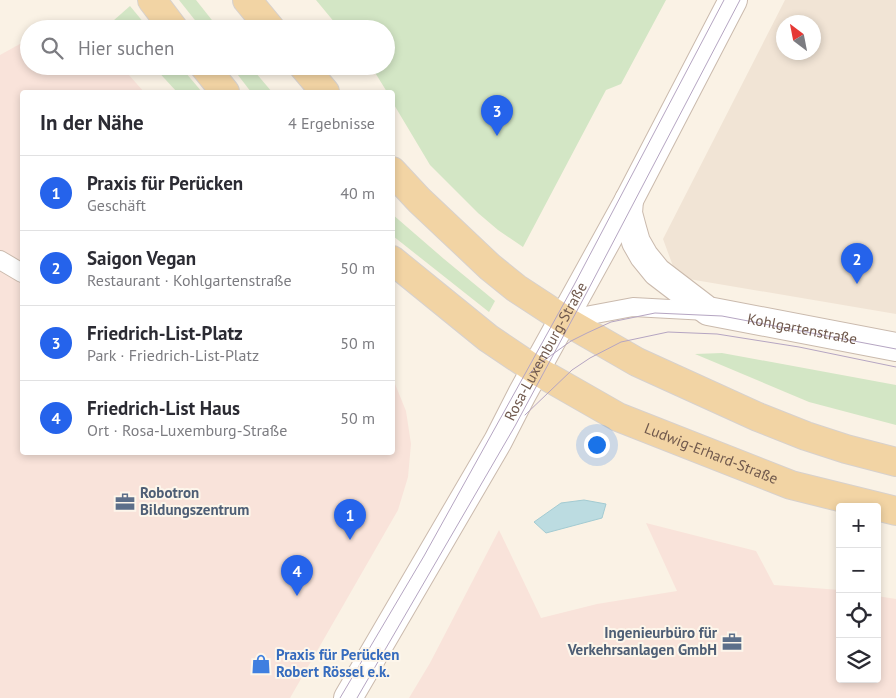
<!DOCTYPE html>
<html lang="de">
<head>
<meta charset="utf-8">
<style>
	body { margin:0; font-family:"PT Sans",sans-serif; background:#f7f7f7; color:#2b2b33 }
	.controls { position:absolute; right:15px; bottom:15px; display:grid; overflow:hidden; border-radius:5px; box-shadow:0 2px 8px #0003 }
	.controls button { width:45px; height:45px; display:grid; place-items:center; padding:0; border:0; border-bottom:1px solid #e1e1e2; background:#fff; color:#2b2b33; font:25px sans-serif }
	.compass { position:absolute; left:776px; top:15px; width:45px; height:45px; border-radius:50%; background:#fff; box-shadow:0 2px 8px #0003; rotate:328deg }
	.you { position:absolute; left:596px; top:444px; width:18px; height:18px; margin:-12px; border:4px solid #fff; border-radius:50%; background:#1a73e8; box-shadow:0 0 0 8px #1a73e833 }
	.badge { display:grid; place-items:center; width:32px; height:32px; border-radius:50%; background:#2563eb; color:#fff; font-size:16px; font-weight:700 }
	.pin { position:absolute; translate:-50% -41px; filter:drop-shadow(0 1px 2px #0008) }
	.pin::after { content:''; position:absolute; top:26px; width:18px; height:15px; background:inherit; clip-path:polygon(0 0,100% 0,50% 100%) }
	.list { margin:0; padding:0; list-style:none }
	h2 { display:flex; justify-content:space-between; align-items:center; height:65px; margin:0; padding:0 20px; font-size:21px }
	h2 small { font-size:16px; font-weight:400; color:#7c7c81 }
	.list li { display:grid; grid-template-columns:32px 1fr auto; gap:15px; align-items:center; box-sizing:border-box; height:75px; padding:0 20px; border-top:1px solid #e1e1e2 }
	.list b { display:block; font-size:19px; white-space:nowrap }
	.list p { margin:0; font-size:16px; white-space:nowrap; color:#7c7c81 }
	.list em { font-size:16px; font-style:normal; color:#7c7c81 }
	.icon { flex:none; width:28px; height:28px; fill:none; stroke:currentColor; stroke-width:2; stroke-linecap:round; stroke-linejoin:round }
	.map { position:relative; flex:none; width:896px; height:698px; overflow:hidden }
	.search { position:absolute; background:#fff; box-shadow:0 2px 8px #0003; left:20px; top:20px; width:375px; height:55px; display:flex; align-items:center; gap:12px; box-sizing:border-box; padding:0 18px; border-radius:28px; color:#7c7c81; font-size:19px }
	.panel { position:absolute; background:#fff; box-shadow:0 2px 8px #0003; left:20px; top:90px; width:375px; height:365px; border-radius:5px }
	.map>svg:first-child { display:block }
	.residential { fill:#f1e4d5; fill-rule:evenodd }
	.commercial { fill:#f9e3da }
	.green { fill:#d3e6c5 }
	.water { fill:#bcdce1; stroke:#a3cbd2 }
	.lines { fill:none; stroke-linecap:round; stroke-linejoin:round }
	.service-casing { stroke:#cabaad; stroke-width:20 }
	.minor-casing { stroke:#cabaad; stroke-width:30 }
	.primary-casing { stroke:#d7d1cd; stroke-width:30 }
	.service { stroke:#fff; stroke-width:18 }
	.minor { stroke:#fff; stroke-width:28 }
	.primary { stroke:#f2d4a4; stroke-width:28 }
	.tram { stroke:#b5a5c2; stroke-width:1 }
	.labels { text-anchor:middle; stroke-width:4; stroke-linejoin:round; paint-order:stroke }
	.street-label { font-size:15px; fill:#70594d; stroke:#fdf6eb }
	.service-label { font-size:15px; font-weight:bold; fill:#4e5e75; stroke:#fdf6eb; text-anchor:start }
	.shop-label { font-size:15px; font-weight:bold; fill:#366cbe; stroke:#fdf6eb; text-anchor:start }
</style>
</head>
<body>
<div class="map">
<svg width="896" height="698" viewBox="0 0 896 698">
	<rect width="100%" height="100%" fill="#faf2e5"/>
	<path class="residential" d="M785 0H896V314L677 277 663 239ZM784 22H814V52H784Z"/>
	<g class="commercial">
		<polygon points="29,39 29,66 121,66 144,92 22,92 22,452 392,452 393,379 406,411 411,444 408,477 398,510 290,698 0,698 0,55"/>
		<polygon points="646,523 756,551 774,585 840,590 840,679 877,679 877,596 896,599 896,698 409,698 430,663 499,530 541,618 597,604 677,591"/>
	</g>
	<g class="green">
		<polygon points="179,0 196,0 219,29 202,29"/>
		<polygon points="316,0 666,0 621,84 606,90 523,247 498,230 478,213 430,165 393,103 392,92 387,92 371,66 386,66 386,29 340,29"/>
		<polygon points="130,6 149,29 120,29 113,21"/>
		<polygon points="153,66 180,66 202,92 177,92"/>
		<polygon points="231,66 250,66 272,92 251,92"/>
		<polygon points="392,214 444,259 495,301 489,312 393,236"/>
		<polygon points="722,353 896,385 896,425 809,402 695,354"/>
	</g>
	<polygon class="water" points="584,500 606,504 602,518 546,533 534,522 561,503"/>
	<g class="lines">
		<defs>
			<g id="service">
				<polyline points="0,260 22,273"/>
				<polyline points="564,320 633,307 707,311"/>
			</g>
			<g id="minor">
				<path id="s1" d="M629 200 628 213 632 228 636 242 644 256 657 272 708 311 896 347"/>
				<path id="s2" d="M348 698 498 441 522 394 629 200 733 0"/>
			</g>
			<g id="primary">
				<polyline points="152,0 174,29"/>
				<polyline points="247,0 271,29"/>
				<polyline points="204,66 225,92"/>
				<polyline points="303,66 325,92"/>
				<polyline points="392,171 419,200 490,267 516,288 571,324 637,362 758,417 806,436 846,449 896,462"/>
				<path id="s3" d="M392 260 488 338 534 369 618 417 791 485 896 511"/>
			</g>
		</defs>
		<use href="#service" class="service-casing"/>
		<use href="#minor" class="minor-casing"/>
		<use href="#primary" class="primary-casing"/>
		<use href="#service" class="service"/>
		<use href="#minor" class="minor"/>
		<use href="#primary" class="primary"/>
		<g class="tram">
			<polyline points="529,374 539,364 571,341 587,333 611,322 655,313 722,316 896,349"/>
			<polyline points="525,415 572,370 590,358 621,342 668,332 717,334 799,347 896,367"/>
			<polyline points="340,698 424,556 520,383 574,285 724,0"/>
			<polyline points="357,698 515,426 587,292 740,0"/>
		</g>
	</g>
	<defs>
		<symbol id="office-bare" viewBox="-9 -9 18 18"><path d="M-6-3h4V-5.5h4V-3h4V5H-6ZM-1-4.5V-3h2v-1.5ZM-6 0V1H6V0Z" fill="#5c6f8a" stroke="#fdf6eb" stroke-width="2.5" paint-order="stroke"/></symbol>
		<symbol id="shop-bare" viewBox="-9 -9 18 18"><path d="M-5-2.5h2.3a2.7 3.5 0 0 1 5.4 0H5L5.5 6h-11ZM-1.5-2.5h3a1.5 2.3 0 0 0-3 0Z" fill="#3f7fe0" stroke="#fdf6eb" stroke-width="2.5" paint-order="stroke"/></symbol>
	</defs>
	<g fill-rule="evenodd">
		<use href="#office-bare" x="111" y="488" width="28" height="28"/>
		<use href="#office-bare" x="718" y="628" width="28" height="28"/>
		<use href="#shop-bare" x="247" y="650" width="28" height="28"/>
	</g>
	<g class="labels">
		<g class="street-label">
			<text dy="5" stroke="none"><textPath href="#s1" startOffset="240">Kohlgartenstraße</textPath></text>
			<text dy="5" stroke="none"><textPath href="#s2" startOffset="399">Rosa-Luxemburg-Straße</textPath></text>
			<text dy="5" stroke="none"><textPath href="#s3" startOffset="376">Ludwig-Erhard-Straße</textPath></text>
		</g>
		<g class="service-label">
			<text x="140" y="498">Robotron<tspan x="140" dy="17">Bildungszentrum</tspan></text>
			<text x="717" y="638" text-anchor="end">Ingenieurbüro für<tspan x="717" dy="17">Verkehrsanlagen GmbH</tspan></text>
		</g>
		<g class="shop-label">
			<text x="276" y="660">Praxis für Perücken<tspan x="276" dy="17">Robert Rössel e.k.</tspan></text>
		</g>
	</g>
</svg>
<div class="controls">
<button>+</button>
<button>−</button>
<button><svg class="icon" aria-label="locate" viewBox="0 0 24 24"><circle cx="12" cy="12" r="6"/><path d="M12 2v4M12 18v4M2 12h4M18 12h4"/></svg></button>
<button><svg class="icon" aria-label="layers" viewBox="0 0 24 24"><path d="M12 4l9 5-9 5-9-5zM3 14l9 5 9-5"/></svg></button>
</div>
<svg class="compass" viewBox="-18 -18 36 36"><path d="M0-13l5 13h-10z" fill="#e53935"/><path d="M0 13l5-13h-10z" fill="#7c7c81"/></svg>
<div class="you"></div>
<div class="pin badge" style="left:350px;top:540px">1</div>
<div class="pin badge" style="left:857px;top:284px">2</div>
<div class="pin badge" style="left:497px;top:136px">3</div>
<div class="pin badge" style="left:297px;top:596px">4</div>
<div class="search"><svg class="icon" aria-label="search" viewBox="0 0 24 24"><circle cx="10" cy="10" r="6"/><path d="M15 15l6 6"/></svg>Hier suchen</div>
<section class="panel">
<h2>In der Nähe<small>4 Ergebnisse</small></h2>
<ul class="list">
<li><span class="badge">1</span><div><b>Praxis für Perücken</b><p>Geschäft</p></div><em>40 m</em></li>
<li><span class="badge">2</span><div><b>Saigon Vegan</b><p>Restaurant · Kohlgartenstraße</p></div><em>50 m</em></li>
<li><span class="badge">3</span><div><b>Friedrich-List-Platz</b><p>Park · Friedrich-List-Platz</p></div><em>50 m</em></li>
<li><span class="badge">4</span><div><b>Friedrich-List Haus</b><p>Ort · Rosa-Luxemburg-Straße</p></div><em>50 m</em></li>
</ul>
</section>
</div>
</body>
</html>
